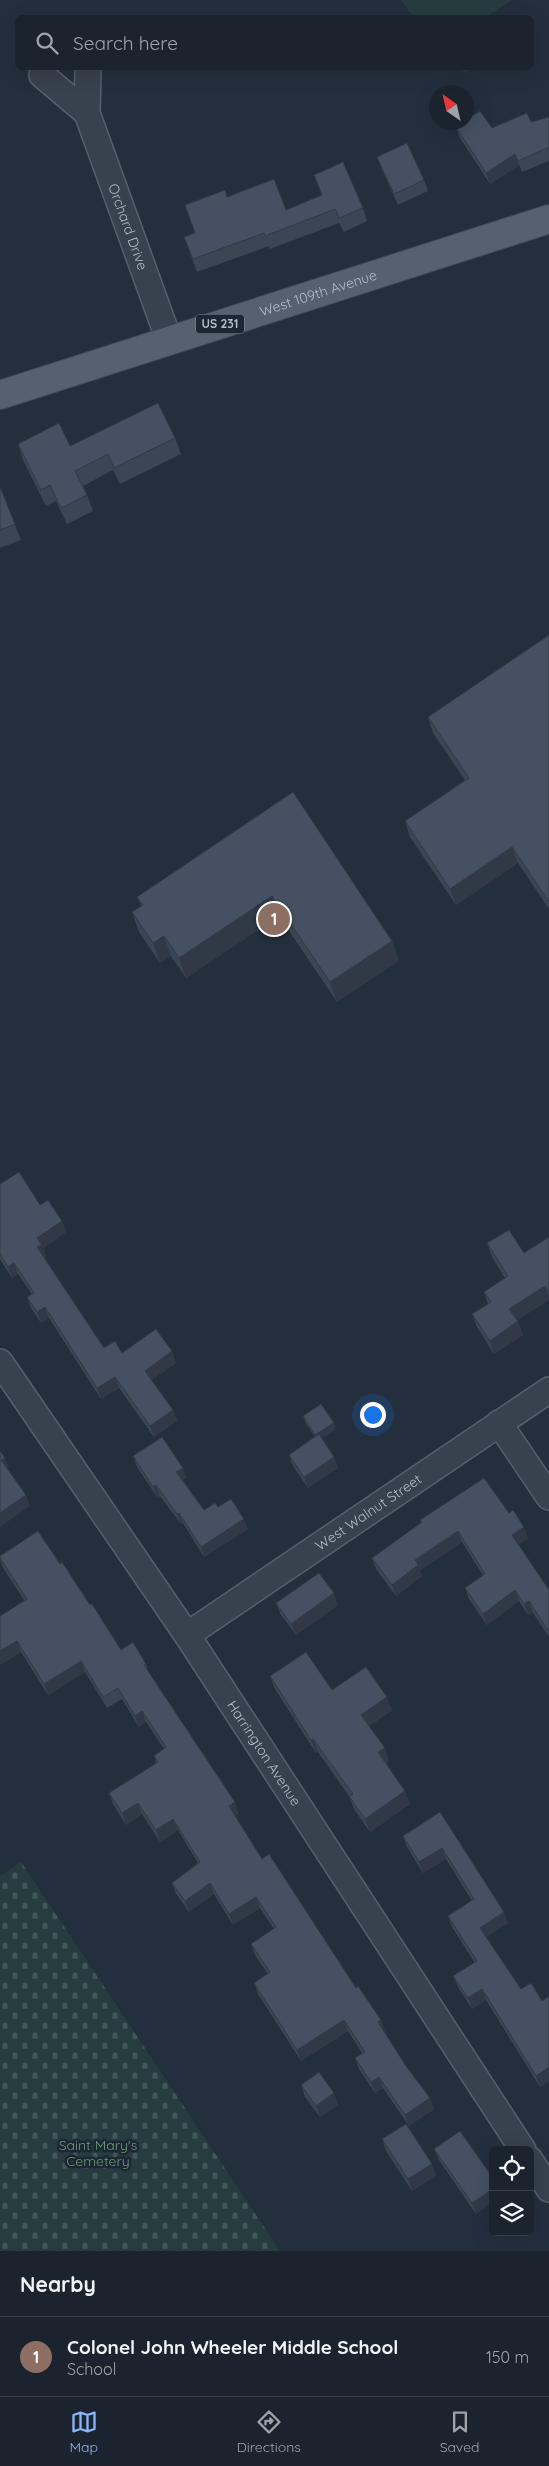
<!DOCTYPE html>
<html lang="en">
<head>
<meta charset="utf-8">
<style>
	body { margin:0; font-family:Quicksand,sans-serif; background:#242b36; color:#f1f3f6 }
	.controls { position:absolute; right:15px; bottom:15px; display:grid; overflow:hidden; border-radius:8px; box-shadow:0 5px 20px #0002 }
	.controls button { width:45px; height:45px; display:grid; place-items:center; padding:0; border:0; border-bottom:1px solid #39404a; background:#1b232e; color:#f1f3f6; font:25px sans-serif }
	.compass { position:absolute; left:429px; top:85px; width:45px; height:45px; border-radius:50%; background:#1b232e; box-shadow:0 5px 20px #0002; rotate:326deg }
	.you { position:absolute; left:372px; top:1414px; width:18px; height:18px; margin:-12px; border:4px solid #fff; border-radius:50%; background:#1a73e8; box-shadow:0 0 0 8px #1a73e833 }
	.badge { display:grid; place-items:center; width:32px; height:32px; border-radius:50%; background:#8ab4f8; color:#fff; font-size:16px; font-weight:700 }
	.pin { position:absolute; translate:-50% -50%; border:2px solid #fff; box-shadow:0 1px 5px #0006 }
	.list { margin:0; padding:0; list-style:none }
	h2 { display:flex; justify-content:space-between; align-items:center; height:65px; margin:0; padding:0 20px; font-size:21px }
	h2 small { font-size:16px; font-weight:400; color:#a0a4aa }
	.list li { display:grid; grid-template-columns:32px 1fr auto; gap:15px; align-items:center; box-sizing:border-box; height:80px; padding:0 20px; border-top:1px solid #39404a }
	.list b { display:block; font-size:19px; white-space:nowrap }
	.list p { margin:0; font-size:16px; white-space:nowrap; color:#a0a4aa }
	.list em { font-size:16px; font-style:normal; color:#a0a4aa }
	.icon { flex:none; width:28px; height:28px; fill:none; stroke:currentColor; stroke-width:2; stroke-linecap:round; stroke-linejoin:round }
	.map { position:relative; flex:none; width:549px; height:2251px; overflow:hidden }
	.search { position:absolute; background:#1b232e; box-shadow:0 5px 20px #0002; left:15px; right:15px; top:15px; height:55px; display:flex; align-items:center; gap:12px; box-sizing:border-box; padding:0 18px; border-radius:8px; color:#a0a4aa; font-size:19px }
	.sheet { height:145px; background:#1b232e }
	nav { display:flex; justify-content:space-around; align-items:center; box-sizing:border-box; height:70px; border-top:1px solid #39404a; background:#1b232e; font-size:14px; color:#a0a4aa }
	nav a { display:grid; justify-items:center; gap:2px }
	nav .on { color:#8ab4f8 }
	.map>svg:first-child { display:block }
	.green { fill:#263c3f }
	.cemetery { fill:url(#cemetery-stones) }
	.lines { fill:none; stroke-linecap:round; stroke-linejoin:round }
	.minor-casing { stroke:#565f6c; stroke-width:28 }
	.major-casing { stroke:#414a57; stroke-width:30 }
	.minor { stroke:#38414e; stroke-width:25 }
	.major { stroke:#56606e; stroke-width:28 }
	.wall { fill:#3b4654 }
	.shaded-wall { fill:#303945 }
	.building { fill:#455162; stroke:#303945 }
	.labels { text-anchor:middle; stroke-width:5; stroke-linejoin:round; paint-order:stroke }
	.shield { fill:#1d2633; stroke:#878f9c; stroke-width:1 }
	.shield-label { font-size:12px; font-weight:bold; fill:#b4bcc9 }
	.street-label { font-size:14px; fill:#b4bcc9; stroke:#1d2633 }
	.park-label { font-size:14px; fill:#6b9a76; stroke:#1d2633 }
</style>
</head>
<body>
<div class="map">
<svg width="549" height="2251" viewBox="0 0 549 2251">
	<defs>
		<pattern id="cemetery-stones" width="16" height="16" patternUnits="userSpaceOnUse" patternTransform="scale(1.25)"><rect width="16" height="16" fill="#263c3f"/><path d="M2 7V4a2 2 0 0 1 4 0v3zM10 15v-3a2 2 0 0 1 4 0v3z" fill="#435659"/></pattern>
	</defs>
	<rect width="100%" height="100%" fill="#242f3e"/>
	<polygon class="green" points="401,0 512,0 486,17 413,17"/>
	<polygon class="cemetery" points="21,1862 280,2251 0,2251 0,1876"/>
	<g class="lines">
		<defs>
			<g id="minor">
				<polyline points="44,68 42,75 87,113"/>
				<path id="s1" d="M88 68 87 113 169 340"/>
				<path id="s2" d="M0 1362 187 1635 523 2150"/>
				<polyline points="499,1423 549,1497"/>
				<path id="s3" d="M187 1635 549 1390"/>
				<polyline points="530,2160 549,2189"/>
			</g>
			<g id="major">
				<path id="s4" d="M0 395 549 219"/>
			</g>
		</defs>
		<use href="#minor" class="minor-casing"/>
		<use href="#major" class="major-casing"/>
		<use href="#minor" class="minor"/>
		<use href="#major" class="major"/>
	</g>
	<g class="wall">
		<polygon points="549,117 549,161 522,172 519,165 490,184 460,138 456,127 492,128 531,122"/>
		<polygon points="377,157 424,180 428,191 398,205 381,168"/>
		<polygon points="314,175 363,208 367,221 344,232 339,223 270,249 269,246 197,272 184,237 195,233 227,197 286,210 322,195"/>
		<polygon points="175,438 181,454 120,484 113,470 83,486 87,495 93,511 67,524 56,501 46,506 23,460 18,444 70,446"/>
		<polygon points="0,487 21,540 0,548"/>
		<polygon points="549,635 549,909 518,863 456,905 410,837 405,821 465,780 433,733 428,717"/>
		<polygon points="293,792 392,941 399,961 337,1002 279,916 186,978 171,956 160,963 139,932 132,912 141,906 137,897"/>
		<polygon points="0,1184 40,1205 62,1221 66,1232 43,1248 46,1256 44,1257 104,1348 122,1353 176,1363 151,1380 173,1410 177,1421 154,1437 119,1388 101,1399 49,1318 41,1323 31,1308 27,1297 32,1294 18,1274 12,1278 0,1259"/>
		<polygon points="549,1237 549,1300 517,1320 523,1335 494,1354 477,1327 472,1314 488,1304 484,1292 505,1278 492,1257 487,1243 524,1253"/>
		<polygon points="303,1416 336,1429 322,1438 334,1457 338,1468 308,1488 293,1466 289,1455 315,1437 305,1422"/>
		<polygon points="133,1456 183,1468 186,1478 183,1480 204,1510 218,1507 248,1529 204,1557 183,1523 181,1524 160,1496 157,1497 137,1467"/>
		<polygon points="509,1513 528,1538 518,1544 549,1590 549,1637 533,1613 528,1615 519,1601 487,1625 469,1599 465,1588 483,1575 462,1542 420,1570 422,1576 396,1596 376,1569 372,1558 421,1523 420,1520"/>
		<polygon points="0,1556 60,1564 121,1650 146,1664 149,1673 239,1814 235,1816 262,1859 356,1988 385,2031 384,2032 406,2066 430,2098 434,2109 409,2126 383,2088 375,2093 359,2069 355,2058 362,2053 348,2031 301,2061 258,1994 254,1983 268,1974 255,1955 251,1944 274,1929 260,1908 233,1925 214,1894 189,1912 176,1894 172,1883 198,1863 178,1830 160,1842 142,1814 126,1825 113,1804 109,1793 156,1763 154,1756 164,1749 146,1722 139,1727 122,1699 107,1708 85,1672 48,1695 21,1652 0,1665 24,1600 3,1568 0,1560"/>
		<polygon points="276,1603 338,1605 296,1635 281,1615"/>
		<polygon points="270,1676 332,1690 392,1710 369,1726 389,1761 386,1763 410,1804 370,1832 354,1809 349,1796 318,1752 316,1753 275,1689"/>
		<polygon points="440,1812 508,1923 486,1937 521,1989 542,2001 549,1996 549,2081 540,2087 486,2000 472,2009 458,1987 453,1976 475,1963 452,1927 448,1916 472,1901 446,1859 423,1873 407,1847 403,1836"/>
		<polygon points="301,2085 338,2105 320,2117 305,2097"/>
		<polygon points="382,2139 436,2175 412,2191 386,2151"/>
		<polygon points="434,2149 493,2178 476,2214 439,2160"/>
	</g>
	<g class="shaded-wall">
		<polygon points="462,68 473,68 464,73"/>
		<polygon points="515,154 519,165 490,184 486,173"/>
		<polygon points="512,847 518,863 456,905 450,889"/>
		<polygon points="272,896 279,916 186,978 179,958"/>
		<polygon points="164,936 171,956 160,963 153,943"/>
		<polygon points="392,941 399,961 337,1002 330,982"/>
		<polygon points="62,1221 66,1232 43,1248 46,1256 41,1258 37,1247 37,1238"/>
		<polygon points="14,1263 18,1274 12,1278 8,1267"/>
		<polygon points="545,1286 549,1297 549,1300 514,1322 509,1309"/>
		<polygon points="45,1307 49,1318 41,1323 37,1312"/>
		<polygon points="518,1321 523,1335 494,1354 490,1341"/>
		<polygon points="172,1351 176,1363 149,1382 145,1371"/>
		<polygon points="115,1377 119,1388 101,1399 97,1388"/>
		<polygon points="173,1410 177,1421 154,1437 150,1426"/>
		<polygon points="334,1423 336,1429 317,1441 315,1435"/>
		<polygon points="334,1457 338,1468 308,1488 304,1477"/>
		<polygon points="5,1458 9,1469 5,1472 1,1460"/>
		<polygon points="183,1468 186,1478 180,1482 176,1472"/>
		<polygon points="156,1485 160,1496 157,1497 153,1487"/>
		<polygon points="26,1495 30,1506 0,1527 0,1513"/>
		<polygon points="179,1513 183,1523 181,1524 177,1514"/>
		<polygon points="244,1519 248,1529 204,1557 201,1547"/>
		<polygon points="524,1527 528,1538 516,1546 512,1535"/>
		<polygon points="458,1531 462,1542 420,1570 422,1576 396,1596 392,1585 415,1560"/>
		<polygon points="515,1590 519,1601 487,1625 483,1614"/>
		<polygon points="334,1593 338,1605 296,1635 291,1624"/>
		<polygon points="529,1601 533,1613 528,1615 524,1604"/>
		<polygon points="17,1641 21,1652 0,1665 0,1651"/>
		<polygon points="81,1661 85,1672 48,1695 44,1684"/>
		<polygon points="387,1697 392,1710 366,1729 361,1715"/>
		<polygon points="142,1711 146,1722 139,1727 135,1716"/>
		<polygon points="313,1739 318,1752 316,1753 311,1740"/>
		<polygon points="385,1748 389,1761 383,1765 378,1752"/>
		<polygon points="405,1791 410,1804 370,1832 365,1819"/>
		<polygon points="235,1802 239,1814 233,1818 229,1806"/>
		<polygon points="138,1803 142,1814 126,1825 122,1813"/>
		<polygon points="173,1819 178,1830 160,1842 156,1830"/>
		<polygon points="442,1848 446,1859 423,1873 419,1862"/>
		<polygon points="210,1883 214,1894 189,1912 185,1901"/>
		<polygon points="256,1897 260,1908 233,1925 229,1914"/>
		<polygon points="504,1912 508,1923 484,1939 480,1928"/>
		<polygon points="482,1989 486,2000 472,2009 468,1998"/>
		<polygon points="344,2020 348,2031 301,2061 297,2050"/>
		<polygon points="381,2020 385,2031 382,2033 378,2022"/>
		<polygon points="549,2067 549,2081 540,2087 536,2076"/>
		<polygon points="379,2077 383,2088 375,2093 371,2082"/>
		<polygon points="334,2093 338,2105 320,2117 316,2106"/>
		<polygon points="430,2098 434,2109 409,2126 405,2115"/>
		<polygon points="432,2164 436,2175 412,2191 408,2179"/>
		<polygon points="493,2189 493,2203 476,2214 472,2203"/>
	</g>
	<g class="building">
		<polygon points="480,111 492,128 527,113 531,122 549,117 549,147 518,161 515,154 486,173 456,127 462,122 466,122 466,120"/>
		<polygon points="407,143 424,180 394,194 377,157"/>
		<polygon points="343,162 363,208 339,218 335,209 265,236 264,233 193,259 184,237 195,233 185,205 225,190 227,197 274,179 286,210 322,195 314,175"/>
		<polygon points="158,403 175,438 114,468 108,454 75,471 87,495 61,508 50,485 41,490 18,444 59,423 70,446"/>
		<polygon points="0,487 15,524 0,530"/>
		<polygon points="549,635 549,902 512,847 450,889 405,821 469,778 428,717"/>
		<polygon points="293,792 392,941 330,982 272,896 179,958 164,936 153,943 132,912 143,905 137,897"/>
		<polygon points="19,1172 40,1205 48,1200 62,1221 37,1238 42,1245 37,1247 104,1348 115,1341 122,1353 156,1329 172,1351 145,1371 173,1410 150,1426 115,1377 97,1388 45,1307 37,1312 27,1297 34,1293 14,1263 8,1267 0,1254 0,1184"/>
		<polygon points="509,1230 524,1253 549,1237 549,1292 545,1286 509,1309 518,1321 490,1341 472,1314 491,1302 484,1292 508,1276 487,1243"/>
		<polygon points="321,1404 334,1423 315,1435 303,1416"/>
		<polygon points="319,1434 334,1457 304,1477 289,1455"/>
		<polygon points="162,1437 183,1468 176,1472 204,1510 215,1503 218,1507 231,1499 244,1519 201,1547 179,1513 177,1514 156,1485 153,1487 133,1456"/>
		<polygon points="0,1451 5,1458 1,1460 26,1495 0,1513"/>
		<polygon points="484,1478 509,1513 513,1510 524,1527 512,1535 549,1590 549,1632 529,1601 524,1604 515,1590 483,1614 465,1588 485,1574 458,1531 415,1560 418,1565 392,1585 372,1558 422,1522 420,1520"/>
		<polygon points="38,1531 60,1564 62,1562 90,1605 92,1604 121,1650 133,1642 146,1664 144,1665 235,1802 229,1806 262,1859 269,1854 356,1988 358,1986 381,2020 378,2022 406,2066 430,2098 405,2115 379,2077 371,2082 355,2058 365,2052 344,2020 297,2050 254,1983 270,1972 251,1944 276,1927 256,1897 229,1914 210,1883 185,1901 172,1883 200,1862 173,1819 156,1830 138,1803 122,1813 109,1793 158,1762 154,1756 166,1747 142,1711 135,1716 118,1688 103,1697 81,1661 44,1684 17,1641 0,1651 0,1616 27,1599 0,1558 0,1556"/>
		<polygon points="319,1573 334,1593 291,1624 276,1603"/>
		<polygon points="306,1652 332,1690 366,1667 387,1697 361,1715 385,1748 378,1752 405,1791 365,1819 349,1796 353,1794 313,1739 311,1740 270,1676"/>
		<polygon points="440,1812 504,1912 480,1928 521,1989 531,1983 542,2001 549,1996 549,2067 536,2076 482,1989 468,1998 453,1976 477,1961 448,1916 474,1899 442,1848 419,1862 403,1836"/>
		<polygon points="319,2072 334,2093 316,2106 301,2085"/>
		<polygon points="406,2124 432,2164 408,2179 382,2139"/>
		<polygon points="460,2131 493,2178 493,2189 472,2203 434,2149"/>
	</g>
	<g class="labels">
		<rect class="shield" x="196" y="314.5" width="48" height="19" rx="4"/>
		<g class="shield-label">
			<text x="220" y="328">US 231</text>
		</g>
		<g class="street-label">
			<text dy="5" stroke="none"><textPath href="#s1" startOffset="166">Orchard Drive</textPath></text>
			<text dy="5" stroke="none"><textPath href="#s4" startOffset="334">West 109th Avenue</textPath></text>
			<text dy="5" stroke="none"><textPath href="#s3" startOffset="219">West Walnut Street</textPath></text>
			<text dy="5" stroke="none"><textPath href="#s2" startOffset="472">Harrington Avenue</textPath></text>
		</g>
		<g class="park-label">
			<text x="98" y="2150">Saint Mary's<tspan x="98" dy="16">Cemetery</tspan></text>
		</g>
	</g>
</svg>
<div class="controls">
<button><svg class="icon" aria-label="locate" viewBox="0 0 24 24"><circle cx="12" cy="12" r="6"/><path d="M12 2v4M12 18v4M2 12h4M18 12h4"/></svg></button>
<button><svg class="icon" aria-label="layers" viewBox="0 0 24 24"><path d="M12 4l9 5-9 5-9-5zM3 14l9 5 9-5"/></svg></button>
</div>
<svg class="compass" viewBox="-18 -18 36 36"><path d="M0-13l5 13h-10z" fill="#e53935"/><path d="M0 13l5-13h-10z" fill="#a0a4aa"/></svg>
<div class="you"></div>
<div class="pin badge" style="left:274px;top:919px;background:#8d6e63">1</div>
<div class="search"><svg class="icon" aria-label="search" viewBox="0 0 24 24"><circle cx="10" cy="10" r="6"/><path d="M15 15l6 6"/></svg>Search here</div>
</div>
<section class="sheet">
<h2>Nearby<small></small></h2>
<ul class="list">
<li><span class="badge" style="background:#8d6e63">1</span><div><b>Colonel John Wheeler Middle School</b><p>School</p></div><em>150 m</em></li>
</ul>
</section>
<nav>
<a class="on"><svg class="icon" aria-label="map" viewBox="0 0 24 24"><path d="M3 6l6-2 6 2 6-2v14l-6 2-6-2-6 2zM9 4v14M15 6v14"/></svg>Map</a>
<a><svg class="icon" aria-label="directions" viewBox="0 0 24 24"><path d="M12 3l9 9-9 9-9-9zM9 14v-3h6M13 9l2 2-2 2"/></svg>Directions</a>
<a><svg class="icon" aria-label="saved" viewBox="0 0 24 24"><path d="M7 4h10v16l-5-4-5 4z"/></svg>Saved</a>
</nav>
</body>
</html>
